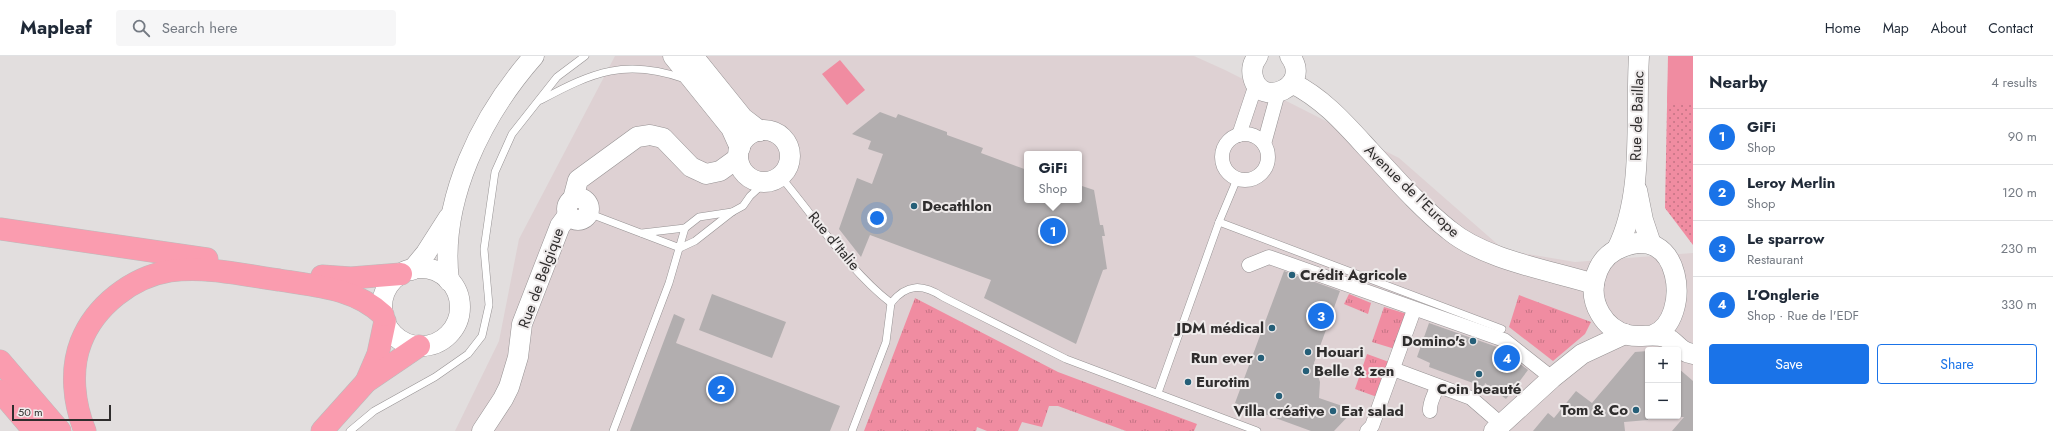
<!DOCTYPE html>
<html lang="en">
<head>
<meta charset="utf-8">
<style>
	body { margin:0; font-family:Jost,sans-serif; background:#f6f6f7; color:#1f2937 }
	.controls { position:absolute; right:12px; bottom:12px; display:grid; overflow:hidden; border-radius:4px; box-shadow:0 1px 3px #0004 }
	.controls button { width:36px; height:36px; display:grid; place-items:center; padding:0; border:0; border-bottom:1px solid #e0e1e3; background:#fff; color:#1f2937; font:20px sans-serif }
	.scale { position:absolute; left:12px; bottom:10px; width:99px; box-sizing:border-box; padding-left:4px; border:2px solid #2f2d2d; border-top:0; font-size:11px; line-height:14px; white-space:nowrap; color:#2f2d2d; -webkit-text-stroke:3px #efebeb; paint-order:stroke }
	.you { position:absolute; left:877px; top:162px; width:14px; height:14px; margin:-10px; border:3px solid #fff; border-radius:50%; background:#1a73e8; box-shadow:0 0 0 6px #1a73e833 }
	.badge { display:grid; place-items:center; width:26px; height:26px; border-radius:50%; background:#1a73e8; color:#fff; font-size:13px; font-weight:700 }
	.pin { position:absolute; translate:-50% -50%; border:2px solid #fff; box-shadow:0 1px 4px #0006 }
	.popup { position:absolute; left:1024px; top:95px; width:58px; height:52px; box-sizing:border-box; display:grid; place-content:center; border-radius:4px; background:#fff; filter:drop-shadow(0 1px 3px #0005); font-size:13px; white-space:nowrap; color:#747a83 }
	.popup b { font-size:15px; color:#1f2937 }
	.popup::after { content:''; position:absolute; left:50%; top:100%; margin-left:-8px; border:8px solid transparent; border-top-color:#fff }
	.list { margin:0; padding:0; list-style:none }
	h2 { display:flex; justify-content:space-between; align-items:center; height:52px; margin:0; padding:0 16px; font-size:17px }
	h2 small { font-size:13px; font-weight:400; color:#747a83 }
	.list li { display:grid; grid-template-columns:26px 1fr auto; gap:12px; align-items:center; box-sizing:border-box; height:56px; padding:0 16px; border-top:1px solid #e0e1e3 }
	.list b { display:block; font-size:15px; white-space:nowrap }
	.list p { margin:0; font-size:13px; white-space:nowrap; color:#747a83 }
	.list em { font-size:13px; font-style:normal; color:#747a83 }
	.actions { display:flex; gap:8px; padding:12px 16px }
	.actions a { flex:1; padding:9px 0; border:1px solid #1a73e8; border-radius:4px; text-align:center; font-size:14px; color:#1a73e8 }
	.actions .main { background:#1a73e8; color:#fff }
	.icon { flex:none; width:22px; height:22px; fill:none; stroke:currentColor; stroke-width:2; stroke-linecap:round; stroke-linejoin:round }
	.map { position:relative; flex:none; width:1693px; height:375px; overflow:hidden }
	header { display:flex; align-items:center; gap:24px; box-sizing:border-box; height:56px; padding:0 20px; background:#fff; border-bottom:1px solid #e0e1e3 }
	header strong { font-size:19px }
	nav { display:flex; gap:22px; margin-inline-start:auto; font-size:14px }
	.search { width:280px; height:36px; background:#f6f6f7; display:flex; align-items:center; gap:10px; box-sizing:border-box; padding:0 14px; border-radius:4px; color:#747a83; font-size:15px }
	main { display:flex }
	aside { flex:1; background:#fff }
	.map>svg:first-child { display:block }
	.built { fill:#ded1d3; fill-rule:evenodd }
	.grass { fill:url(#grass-tufts) }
	.park { fill:url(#park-dots) }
	.pitch { fill:#f08ca1 }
	.building { fill:#b2aeaf }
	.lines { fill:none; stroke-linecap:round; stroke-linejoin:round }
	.lane-casing { stroke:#969293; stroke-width:8 }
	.street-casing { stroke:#969293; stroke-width:15 }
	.secondary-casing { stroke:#969293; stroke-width:21 }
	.highway-casing { stroke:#bcbcbc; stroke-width:23 }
	.lane { stroke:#fff; stroke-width:7 }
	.street { stroke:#fff; stroke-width:14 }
	.secondary { stroke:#fff; stroke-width:20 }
	.highway { stroke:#fa9caf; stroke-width:22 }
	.poi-dot { fill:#255f78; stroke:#efebeb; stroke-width:1.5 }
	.labels { text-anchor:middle; stroke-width:4; stroke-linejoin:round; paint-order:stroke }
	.street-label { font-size:15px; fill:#2f2d2d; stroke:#efebeb }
	.poi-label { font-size:15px; font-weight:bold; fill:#2f2d2d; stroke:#efebeb; text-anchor:start }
</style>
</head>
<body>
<header>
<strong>Mapleaf</strong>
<div class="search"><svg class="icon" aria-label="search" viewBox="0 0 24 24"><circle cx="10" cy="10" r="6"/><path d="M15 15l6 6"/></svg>Search here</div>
<nav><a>Home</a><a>Map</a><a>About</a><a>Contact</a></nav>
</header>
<main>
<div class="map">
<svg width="1693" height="375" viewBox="0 0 1693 375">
	<defs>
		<pattern id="grass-tufts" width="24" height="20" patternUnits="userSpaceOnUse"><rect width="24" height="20" fill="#f08ca1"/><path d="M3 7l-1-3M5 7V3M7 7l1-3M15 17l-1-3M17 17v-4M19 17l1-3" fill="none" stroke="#c37384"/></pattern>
		<pattern id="park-dots" width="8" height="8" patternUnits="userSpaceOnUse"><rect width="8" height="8" fill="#f08ca1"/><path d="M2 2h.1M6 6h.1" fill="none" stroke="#c37384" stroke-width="1.8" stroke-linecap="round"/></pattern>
	</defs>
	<rect width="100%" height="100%" fill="#e2dede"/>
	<path class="built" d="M615 0H1194L1225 14 1399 102 1504 194 1575 206 1693 197V375H455L499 285 519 183ZM1027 98H1079V144H1027ZM1648 294H1678V360H1648Z"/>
	<g class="grass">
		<polygon points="1349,238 1371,247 1368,258 1344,248"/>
		<polygon points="1519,239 1591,266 1585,278 1553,305 1509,271"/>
		<polygon points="915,242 1058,316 1197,368 1194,375 1126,375 1058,350 1049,350 1042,371 1022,366 1018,375 987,375 977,371 976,375 864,375"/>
		<polygon points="1384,251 1407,258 1395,293 1372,286"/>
		<polygon points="1367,298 1389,306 1377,341 1355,333"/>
	</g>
	<polygon class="park" points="1668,0 1693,0 1693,189 1665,152"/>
	<g class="pitch">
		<polygon points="1669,0 1693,0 1693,48 1667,47"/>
		<polygon points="840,4 865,34 847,49 822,18"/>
	</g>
	<g class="building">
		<polygon points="880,56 896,62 898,58 947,76 947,79 983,92 981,97 1027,114 1027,144 1079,144 1079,129 1094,134 1100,169 1103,169 1105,180 1102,180 1107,213 1103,214 1076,288 984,242 991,224 870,179 861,201 839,173 857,122 872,128 883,98 868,93 871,85 852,78"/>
		<polygon points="1284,215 1340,235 1314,307 1320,326 1319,342 1354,354 1334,375 1311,375 1235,347"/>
		<polygon points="712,238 786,266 772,302 699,274"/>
		<polygon points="674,258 685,263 676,287 840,350 830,375 630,375"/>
		<polygon points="1429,267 1500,292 1528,314 1506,343 1485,327 1484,331 1429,311 1430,307 1417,301"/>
		<polygon points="1648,295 1648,364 1624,366 1625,375 1533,375 1548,357 1554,362 1576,335 1592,347 1635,296"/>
		<polygon points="1678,312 1693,325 1693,375 1672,375 1684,361 1678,361"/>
	</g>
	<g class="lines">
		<defs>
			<g id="lane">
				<path d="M541 44C593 16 626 2 685 23"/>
				<path d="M780 120C815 161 849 215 891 247"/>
				<polyline points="588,157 680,192 695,185 732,156 743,150 750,140 765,126"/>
				<polyline points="1219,166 1502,273"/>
				<polyline points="642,177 685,172"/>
				<path d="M891 247C907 227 923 228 943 241L1066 303 1257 375"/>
				<polyline points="1158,337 1219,166 1237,123"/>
				<polyline points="350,375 374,355 435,321 468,298 482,280 489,249 484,193 495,116 512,78 557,21 585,0"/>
				<polyline points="613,375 669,227 685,172 699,161 732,156"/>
				<polyline points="852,375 886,286 891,247"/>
			</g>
			<g id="street">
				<circle cx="1245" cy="101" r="23"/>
				<polyline points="1239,79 1256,28"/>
				<polyline points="1264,88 1278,37"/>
				<polyline points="1249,209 1269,201 1504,284 1552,322"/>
				<polyline points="1393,313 1471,342 1501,368"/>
				<path d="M1430 355C1429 346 1435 339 1437 330"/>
				<polyline points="1367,375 1372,370 1414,254"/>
			</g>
			<g id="secondary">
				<polyline points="673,0 731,72 740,92"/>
				<polyline points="693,0 743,62 760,75"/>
				<path d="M1258 0C1253 6 1251 13 1253 21 1260 53 1313 31 1290 0"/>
				<path d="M1292 27C1324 43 1346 69 1370 95 1395 122 1420 151 1449 174 1485 204 1549 214 1594 228"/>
				<circle cx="764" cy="100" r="26"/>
				<polyline points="1637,134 1643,164 1651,188"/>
				<circle cx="578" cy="153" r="11"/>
				<polyline points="573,143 578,124 637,81 650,79 663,82 691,111 706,118 720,115 738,102"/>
				<path d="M1617 193C1645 137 1635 62 1639 0"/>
				<circle cx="421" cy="251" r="39"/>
				<polyline points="412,214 426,197 449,161"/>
				<path d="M449 225C439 144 482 59 534 0"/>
				<path d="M1653 279C1693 265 1683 159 1616 194 1605 200 1598 211 1595 223 1589 247 1604 273 1628 279 1641 282 1653 277 1665 281 1677 286 1677 295 1693 298"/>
				<polyline points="482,375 503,343 509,331 518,301 522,268 560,170 568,159"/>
				<polyline points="1494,375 1552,322 1582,298 1625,278"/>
			</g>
			<g id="highway">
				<polyline points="0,173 207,203"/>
				<polyline points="322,220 351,222 401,218"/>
				<polyline points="0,305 60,375"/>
				<polyline points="366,326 378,298 385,265"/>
				<polyline points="0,335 34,375"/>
				<path d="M85 375C74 348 70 314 81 286 95 250 132 221 170 215 206 210 243 219 279 224 316 230 355 232 383 259"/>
				<polyline points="322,375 366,326 419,290"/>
			</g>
		</defs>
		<use href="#lane" class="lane-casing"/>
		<use href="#street" class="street-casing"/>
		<use href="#secondary" class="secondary-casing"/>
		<use href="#highway" class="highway-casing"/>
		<use href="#lane" class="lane"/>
		<use href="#street" class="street"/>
		<use href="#secondary" class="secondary"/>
		<use href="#highway" class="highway"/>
	</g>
	<g class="poi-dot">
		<circle cx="914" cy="150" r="4"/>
		<circle cx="1292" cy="219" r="4"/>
		<circle cx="1272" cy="272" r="4"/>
		<circle cx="1473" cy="285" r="4"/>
		<circle cx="1308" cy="296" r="4"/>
		<circle cx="1261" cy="302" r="4"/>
		<circle cx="1306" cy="315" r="4"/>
		<circle cx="1479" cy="318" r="4"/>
		<circle cx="1188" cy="326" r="4"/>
		<circle cx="1279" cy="340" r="4"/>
		<circle cx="1636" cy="354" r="4"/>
		<circle cx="1333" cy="355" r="4"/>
	</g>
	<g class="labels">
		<g class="street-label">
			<text transform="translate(1637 60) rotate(-88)" y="5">Rue de Baillac</text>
			<text transform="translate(1412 135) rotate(44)" y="5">Avenue de l'Europe</text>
			<text transform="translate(834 185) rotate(50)" y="5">Rue d'Italie</text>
			<text transform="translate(541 222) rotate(-70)" y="5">Rue de Belgique</text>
		</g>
		<g class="poi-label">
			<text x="922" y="155">Decathlon</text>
			<text x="1300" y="224">Crédit Agricole</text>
			<text x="1264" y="277" text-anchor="end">JDM médical</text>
			<text x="1465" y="290" text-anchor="end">Domino's</text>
			<text x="1316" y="301">Houari</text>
			<text x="1253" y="307" text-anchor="end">Run ever</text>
			<text x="1314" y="320">Belle &amp; zen</text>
			<text x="1196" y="331">Eurotim</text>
			<text x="1479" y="338" text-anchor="middle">Coin beauté</text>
			<text x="1628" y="359" text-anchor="end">Tom &amp; Co</text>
			<text x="1279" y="360" text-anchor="middle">Villa créative</text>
			<text x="1341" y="360">Eat salad</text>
		</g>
	</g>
</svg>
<div class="controls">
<button>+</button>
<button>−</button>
</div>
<div class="scale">50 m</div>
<div class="you"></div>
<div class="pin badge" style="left:1053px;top:175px">1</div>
<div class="popup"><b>GiFi</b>Shop</div>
<div class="pin badge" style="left:721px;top:333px">2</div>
<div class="pin badge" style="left:1321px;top:260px">3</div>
<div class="pin badge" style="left:1507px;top:302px">4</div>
</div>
<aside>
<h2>Nearby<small>4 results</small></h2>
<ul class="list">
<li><span class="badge">1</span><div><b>GiFi</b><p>Shop</p></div><em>90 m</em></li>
<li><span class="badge">2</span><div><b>Leroy Merlin</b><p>Shop</p></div><em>120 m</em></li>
<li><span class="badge">3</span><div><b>Le sparrow</b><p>Restaurant</p></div><em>230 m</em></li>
<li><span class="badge">4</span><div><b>L'Onglerie</b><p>Shop · Rue de l'EDF</p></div><em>330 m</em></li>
</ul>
<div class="actions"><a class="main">Save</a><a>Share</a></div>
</aside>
</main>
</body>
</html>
